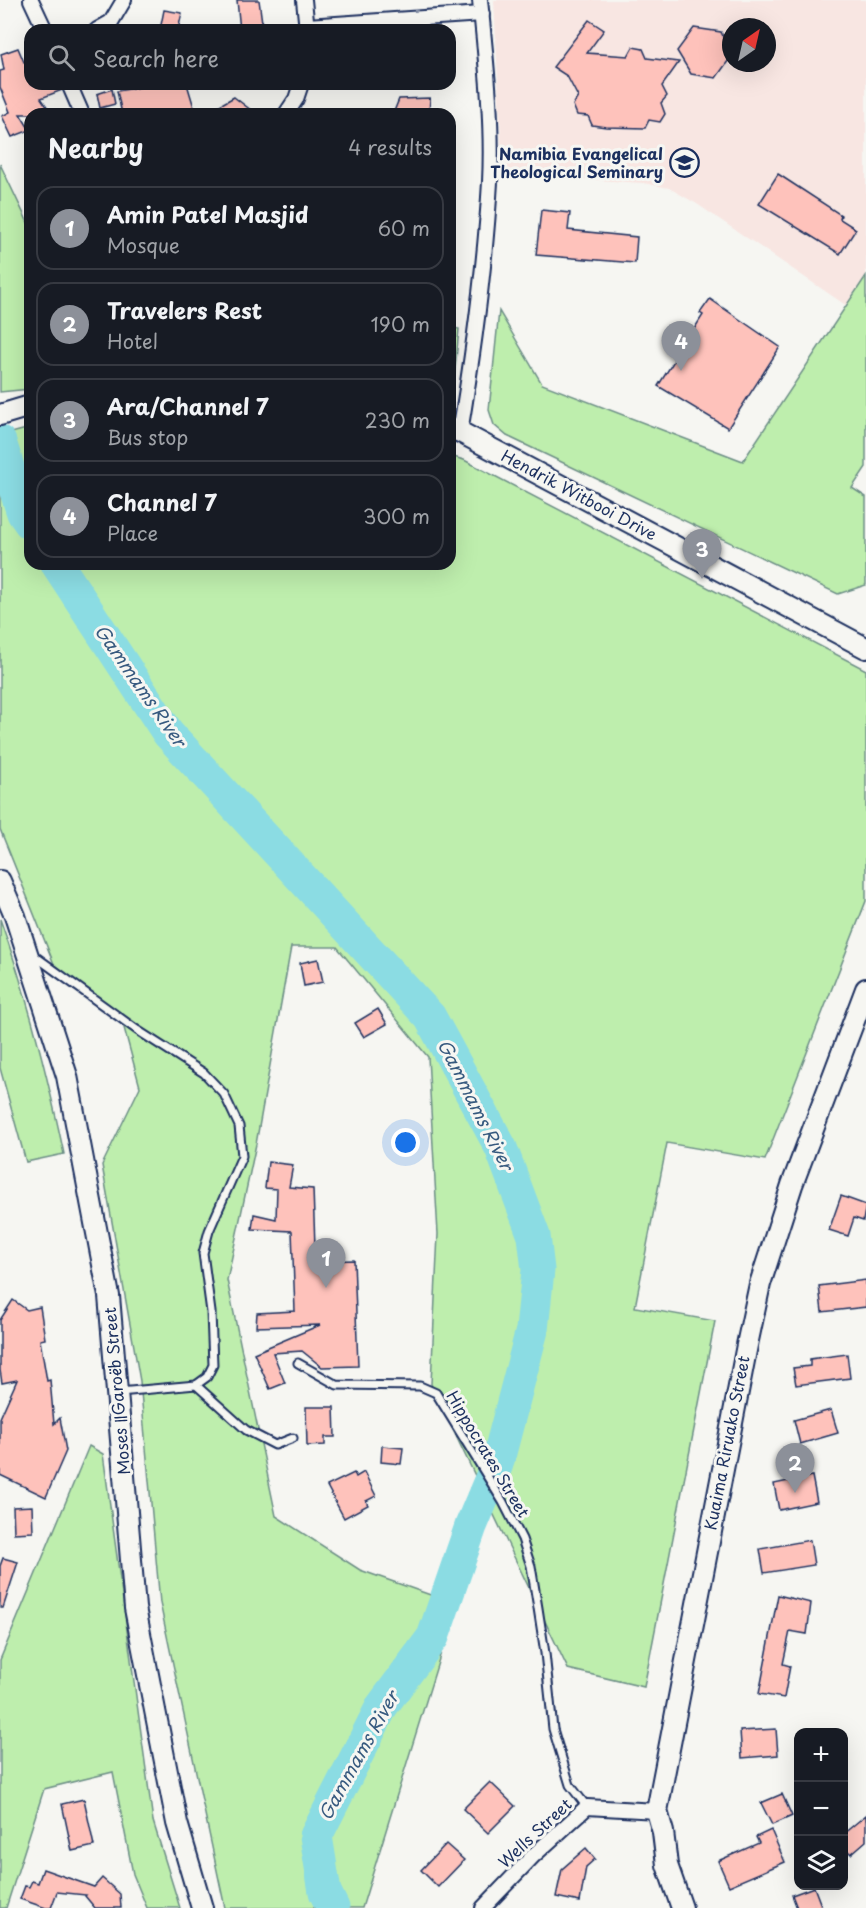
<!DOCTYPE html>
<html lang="en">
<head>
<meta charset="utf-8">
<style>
	body { margin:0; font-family:"Playpen Sans",sans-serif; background:#242831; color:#f1f3f6 }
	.controls { position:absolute; right:18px; bottom:18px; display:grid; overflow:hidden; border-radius:12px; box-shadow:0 6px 24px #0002 }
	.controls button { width:54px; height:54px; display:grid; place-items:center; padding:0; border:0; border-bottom:2px solid #363941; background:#171b24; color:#f1f3f6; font:30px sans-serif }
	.compass { position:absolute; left:722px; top:18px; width:54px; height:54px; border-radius:50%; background:#171b24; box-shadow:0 6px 24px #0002; rotate:34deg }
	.you { position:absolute; left:406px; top:1143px; width:21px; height:21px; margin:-15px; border:4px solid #fff; border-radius:50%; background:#1a73e8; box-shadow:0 0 0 9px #1a73e833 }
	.badge { display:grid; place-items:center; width:39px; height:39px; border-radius:50%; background:#8c9099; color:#fff; font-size:20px; font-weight:700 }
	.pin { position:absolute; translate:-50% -50px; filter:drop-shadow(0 2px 3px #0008) }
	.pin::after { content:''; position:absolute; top:32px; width:21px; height:18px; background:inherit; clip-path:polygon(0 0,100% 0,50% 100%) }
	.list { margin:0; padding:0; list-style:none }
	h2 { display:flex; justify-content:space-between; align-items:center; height:78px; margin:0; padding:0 24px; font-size:26px }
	h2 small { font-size:20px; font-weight:400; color:#9ea1a6 }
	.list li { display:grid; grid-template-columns:39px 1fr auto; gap:18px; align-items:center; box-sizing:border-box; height:84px; margin:0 12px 12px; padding:0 12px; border:2px solid #363941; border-radius:18px }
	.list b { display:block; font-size:22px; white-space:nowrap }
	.list p { margin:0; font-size:20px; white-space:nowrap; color:#9ea1a6 }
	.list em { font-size:20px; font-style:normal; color:#9ea1a6 }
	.icon { flex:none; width:33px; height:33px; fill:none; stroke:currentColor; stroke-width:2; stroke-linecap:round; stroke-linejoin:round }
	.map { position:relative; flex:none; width:866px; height:1908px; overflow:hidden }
	.search { position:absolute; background:#171b24; box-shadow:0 6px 24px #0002; left:24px; top:24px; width:432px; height:66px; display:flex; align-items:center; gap:15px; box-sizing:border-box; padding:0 21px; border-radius:18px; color:#9ea1a6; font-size:22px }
	.panel { position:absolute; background:#171b24; box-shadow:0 6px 24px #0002; left:24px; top:108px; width:432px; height:462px; border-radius:18px }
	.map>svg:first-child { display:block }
	.built { fill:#f8e6e2; fill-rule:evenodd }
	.green { fill:#beeead; stroke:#6c8e86; stroke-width:1.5 }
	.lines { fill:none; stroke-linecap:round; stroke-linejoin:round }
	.river { stroke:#8bdce3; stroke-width:33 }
	.building { fill:#fec2bb; stroke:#1b2f5e; stroke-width:1.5 }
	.lane-casing { stroke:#1b2f5e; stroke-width:11 }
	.street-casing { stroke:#1b2f5e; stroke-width:18 }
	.secondary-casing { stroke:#1b2f5e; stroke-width:24 }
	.lane { stroke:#f6f6f2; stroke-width:7 }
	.street { stroke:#f6f6f2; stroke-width:14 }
	.secondary { stroke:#f6f6f2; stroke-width:20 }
	.labels { text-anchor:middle; stroke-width:6; stroke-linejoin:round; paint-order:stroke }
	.poi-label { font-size:16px; font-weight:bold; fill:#1b2f5e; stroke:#f6f6f2; text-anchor:end }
	.street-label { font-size:16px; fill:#1b2f5e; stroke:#f6f6f2 }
	.water-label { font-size:18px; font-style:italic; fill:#375a7f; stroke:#f6f6f2 }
</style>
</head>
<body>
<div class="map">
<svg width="866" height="1908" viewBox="0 0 866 1908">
	<rect width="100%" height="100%" fill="#f6f6f2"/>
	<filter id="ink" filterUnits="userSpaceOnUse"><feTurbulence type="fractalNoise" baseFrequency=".0167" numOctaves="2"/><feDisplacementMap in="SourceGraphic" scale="12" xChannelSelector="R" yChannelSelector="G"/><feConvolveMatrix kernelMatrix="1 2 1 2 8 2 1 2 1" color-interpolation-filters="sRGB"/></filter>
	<g filter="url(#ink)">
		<path class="built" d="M494 0H866V276L847 306 697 204 669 188 643 183 536 176 503 180ZM731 27H767V63H731Z"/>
		<g class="green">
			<polygon points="0,164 30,227 30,389 0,392"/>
			<polygon points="866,276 866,467 852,488 866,497 866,585 838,594 507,436 494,425 489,410 499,311 542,384 743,461"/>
			<polygon points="450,327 459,329 454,380 450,391"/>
			<polygon points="30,428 30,564 450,564 450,456 464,460 866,670 866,901 765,1160 667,1143 635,1307 715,1321 644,1687 568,1669 431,1384 438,1234 428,1057 337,947 291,947 256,1144 227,1280 276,1516 360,1570 456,1604 362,1908 225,1908 160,1603 140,1381 102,1165 140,1087 123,1024 58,974 0,829 0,436"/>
			<path d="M0 919C28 996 47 1074 64 1154L26 1162 0 1068Z"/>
			<polygon points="89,1446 103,1454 153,1821 180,1908 147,1908 133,1874 113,1772 44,1789 6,1908 0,1908 0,1660"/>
		</g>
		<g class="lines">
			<g class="river">
				<polyline points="0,442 23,513 30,523"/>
				<polyline points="57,564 168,733 430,1017 501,1148 534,1236 538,1270 532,1330 497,1464 471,1526 433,1637 382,1706 316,1836 325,1892 333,1908"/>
			</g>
		</g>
		<g class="building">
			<polygon points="237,0 259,0 263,30 240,30"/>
			<polygon points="164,10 182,13 178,30 160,30"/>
			<polygon points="589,20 604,30 587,53 628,56 633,47 643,49 647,58 679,62 662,86 667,96 661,103 665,114 660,122 649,120 645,128 606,127 592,125 588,116 577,115 573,105 578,97 567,76 553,67"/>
			<polygon points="694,28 721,32 731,54 731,57 716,78 691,74 677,51"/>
			<polygon points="18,48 24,62 30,59 30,84 60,84 62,90 41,98 48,108 42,110 44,114 20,114 30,130 12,137 2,116 10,112 0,87 0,71 4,70 1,54"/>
			<polygon points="161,84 187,84 196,114 122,114 117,91"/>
			<polygon points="112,89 115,104 100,108 97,94"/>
			<polygon points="234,97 256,114 204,114"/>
			<polygon points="430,98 429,114 393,114 399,99"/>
			<polygon points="778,174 841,215 840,219 856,229 840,254 759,204"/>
			<polygon points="541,210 570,213 568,230 637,237 635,263 536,255"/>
			<polygon points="710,299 780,347 728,428 658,386 703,315 700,313"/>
			<polygon points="318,959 323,982 304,986 300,963"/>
			<polygon points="378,1009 387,1024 364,1037 355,1023"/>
			<polygon points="268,1162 293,1165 289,1187 313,1189 315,1247 325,1247 325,1261 354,1260 358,1366 322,1367 302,1351 273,1353 285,1383 270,1389 254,1353 320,1325 256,1327 257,1313 295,1311 292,1231 252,1229 254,1214 276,1219 277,1189 265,1188"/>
			<polygon points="841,1196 866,1205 863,1221 854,1218 848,1236 829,1230"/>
			<polygon points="866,1280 866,1307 822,1312 819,1286"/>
			<polygon points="13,1300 27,1310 40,1307 45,1339 40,1340 47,1381 50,1380 54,1424 60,1418 66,1451 46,1497 0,1475 0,1418 17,1380 2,1383 0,1370 0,1320"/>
			<polygon points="847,1354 850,1378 796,1385 793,1368 810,1366 810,1359"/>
			<polygon points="306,1407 334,1407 335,1437 325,1437 325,1445 307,1446"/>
			<polygon points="831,1410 838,1433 800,1444 794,1420"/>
			<polygon points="382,1446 403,1448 401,1464 381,1462"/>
			<polygon points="364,1472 376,1496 366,1501 368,1505 344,1518 327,1486 354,1473 356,1477"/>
			<polygon points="812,1476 817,1502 779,1510 774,1484"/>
			<polygon points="32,1506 33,1532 14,1533 13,1507"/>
			<polygon points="810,1540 814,1565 764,1573 760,1549"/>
			<polygon points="3,1558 18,1562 3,1608 0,1608 0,1566"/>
			<polygon points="778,1595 811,1603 807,1634 790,1631 783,1664 790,1666 784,1698 759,1694"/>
			<polygon points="776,1729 778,1755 742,1758 740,1731"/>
			<polygon points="490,1782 515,1806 488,1833 463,1809"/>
			<polygon points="782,1794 792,1816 772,1825 761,1803"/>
			<polygon points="84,1799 94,1846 72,1851 62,1804"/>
			<polygon points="866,1815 866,1841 851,1854 843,1846 843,1834"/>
			<polygon points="771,1830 785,1862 729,1886 718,1861 759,1843 756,1837"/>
			<polygon points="446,1844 464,1860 438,1887 421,1870"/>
			<polygon points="586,1848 595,1859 586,1867 580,1902 556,1897 562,1869"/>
			<polygon points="43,1869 94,1887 102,1878 120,1894 121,1908 95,1908 85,1896 86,1895 57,1892 51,1908 46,1908 20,1899 25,1886 29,1887 32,1881 38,1883"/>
			<polygon points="814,1887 822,1908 797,1908 792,1895"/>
		</g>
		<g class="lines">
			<defs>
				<g id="lane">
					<polyline points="32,954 137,1030 204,1073 224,1094 239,1126 242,1156 209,1231 203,1253 211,1312 213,1365 207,1377 196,1385 119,1392"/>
					<polyline points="298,1363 337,1385 420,1386 436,1393 503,1502 522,1539 531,1566 538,1608 545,1653 553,1729 570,1785 587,1807"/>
					<polyline points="196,1385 246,1430 275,1445 293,1438"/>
				</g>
				<g id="street">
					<polyline points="31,0 45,30"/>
					<polyline points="304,0 307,30"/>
					<polyline points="307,26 482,14"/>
					<polyline points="97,30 111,22 124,0"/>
					<polyline points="69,84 82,114"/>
					<polyline points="286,114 296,99 301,84"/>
					<path d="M460 432C474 349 485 266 490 182 493 122 486 60 480 0"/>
					<polyline points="483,1908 534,1855 587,1807 657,1811"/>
				</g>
				<g id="secondary">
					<polyline points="0,415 30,406"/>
					<polyline points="450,428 460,432 866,648"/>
					<polyline points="0,881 15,916 67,1076 109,1296 135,1608 177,1823 202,1908"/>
					<polyline points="682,1908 667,1865 663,1832 657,1811 747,1345 760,1284 792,1185 866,989"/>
				</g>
			</defs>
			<use href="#lane" class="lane-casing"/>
			<use href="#street" class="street-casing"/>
			<use href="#secondary" class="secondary-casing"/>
			<use href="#lane" class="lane"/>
			<use href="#street" class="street"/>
			<use href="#secondary" class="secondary"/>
		</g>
	</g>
	<defs>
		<symbol id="school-ring" viewBox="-11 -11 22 22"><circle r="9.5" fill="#f6f6f2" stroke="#1b2f5e" stroke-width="1.5"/><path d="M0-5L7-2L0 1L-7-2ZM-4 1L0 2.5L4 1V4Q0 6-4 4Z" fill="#1b2f5e"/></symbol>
	</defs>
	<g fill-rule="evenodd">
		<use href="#school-ring" x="668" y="146" width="33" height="33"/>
	</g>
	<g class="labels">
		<g class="poi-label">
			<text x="663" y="160">Namibia Evangelical<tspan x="663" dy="18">Theological Seminary</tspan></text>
		</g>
		<g class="street-label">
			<text transform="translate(579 495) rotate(28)" y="6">Hendrik Witbooi Drive</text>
			<text transform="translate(117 1391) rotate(-95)" y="6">Moses ǁGaroëb Street</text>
			<text transform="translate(727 1443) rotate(-79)" y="6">Kuaima Riruako Street</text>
			<text transform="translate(488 1454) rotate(59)" y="6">Hippocrates Street</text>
			<text transform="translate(535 1833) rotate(-43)" y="6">Wells Street</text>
		</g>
		<g class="water-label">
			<text transform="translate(140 686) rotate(55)" y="6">Gammams River</text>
			<text transform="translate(475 1105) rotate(63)" y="6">Gammams River</text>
			<text transform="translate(359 1756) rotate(-61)" y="6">Gammams River</text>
		</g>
	</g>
</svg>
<div class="controls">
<button>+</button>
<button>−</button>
<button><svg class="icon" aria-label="layers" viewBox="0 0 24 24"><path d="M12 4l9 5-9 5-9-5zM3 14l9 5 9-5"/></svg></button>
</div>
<svg class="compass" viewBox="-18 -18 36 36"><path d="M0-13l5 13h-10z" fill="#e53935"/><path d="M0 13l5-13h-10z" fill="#9ea1a6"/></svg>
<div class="you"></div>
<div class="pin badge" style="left:326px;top:1288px">1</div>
<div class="pin badge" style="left:795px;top:1493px">2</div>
<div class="pin badge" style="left:702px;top:579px">3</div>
<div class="pin badge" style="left:681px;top:371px">4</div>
<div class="search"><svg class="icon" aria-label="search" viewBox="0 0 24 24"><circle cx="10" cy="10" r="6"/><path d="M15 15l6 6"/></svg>Search here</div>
<section class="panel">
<h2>Nearby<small>4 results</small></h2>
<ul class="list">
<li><span class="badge">1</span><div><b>Amin Patel Masjid</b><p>Mosque</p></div><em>60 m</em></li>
<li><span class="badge">2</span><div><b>Travelers Rest</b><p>Hotel</p></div><em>190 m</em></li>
<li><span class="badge">3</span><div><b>Ara/Channel 7</b><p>Bus stop</p></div><em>230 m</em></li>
<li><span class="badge">4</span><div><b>Channel 7</b><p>Place</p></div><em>300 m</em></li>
</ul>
</section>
</div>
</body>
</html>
